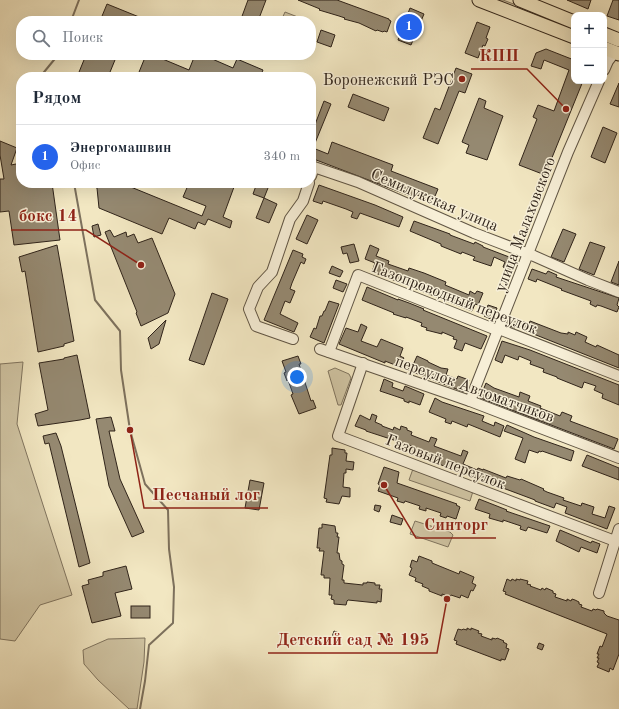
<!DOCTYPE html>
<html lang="ru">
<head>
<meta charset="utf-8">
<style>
	body { margin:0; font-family:"Old Standard TT",serif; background:#f6f6f7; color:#1f2937 }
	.controls { position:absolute; right:12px; top:12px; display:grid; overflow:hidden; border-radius:8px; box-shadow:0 4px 16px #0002 }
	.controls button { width:36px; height:36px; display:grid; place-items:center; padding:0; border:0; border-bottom:1px solid #e0e1e3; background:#fff; color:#1f2937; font:20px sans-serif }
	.you { position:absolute; left:297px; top:377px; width:14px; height:14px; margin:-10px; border:3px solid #fff; border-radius:50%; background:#1a73e8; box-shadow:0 0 0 6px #1a73e833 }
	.badge { display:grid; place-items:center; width:26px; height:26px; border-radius:50%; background:#2563eb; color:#fff; font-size:13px; font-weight:700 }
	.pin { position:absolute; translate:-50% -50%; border:2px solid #fff; box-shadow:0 1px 4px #0006 }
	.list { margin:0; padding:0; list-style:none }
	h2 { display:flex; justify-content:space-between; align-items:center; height:52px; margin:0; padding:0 16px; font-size:17px }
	h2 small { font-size:13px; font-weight:400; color:#747a83 }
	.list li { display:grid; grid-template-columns:26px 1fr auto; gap:12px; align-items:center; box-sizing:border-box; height:64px; padding:0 16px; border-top:1px solid #e0e1e3 }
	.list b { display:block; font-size:15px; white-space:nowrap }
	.list p { margin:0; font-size:13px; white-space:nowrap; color:#747a83 }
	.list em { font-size:13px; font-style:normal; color:#747a83 }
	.icon { flex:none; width:22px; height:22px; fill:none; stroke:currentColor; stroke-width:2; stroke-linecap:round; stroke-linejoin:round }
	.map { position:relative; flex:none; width:619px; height:709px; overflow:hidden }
	.search { position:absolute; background:#fff; box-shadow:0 4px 16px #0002; left:16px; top:16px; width:300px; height:44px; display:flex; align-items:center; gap:10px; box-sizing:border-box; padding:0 14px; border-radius:16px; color:#747a83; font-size:15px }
	.panel { position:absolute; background:#fff; box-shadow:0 4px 16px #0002; left:16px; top:72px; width:300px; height:116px; border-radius:16px }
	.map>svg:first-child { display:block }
	.green { fill:#d1c6a5; stroke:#807560 }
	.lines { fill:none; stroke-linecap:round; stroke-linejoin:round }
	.stream { stroke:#7d715d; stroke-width:2 }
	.building { fill:#958971; stroke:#30241a }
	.minor-casing { stroke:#605544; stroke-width:12 }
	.major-casing { stroke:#30241a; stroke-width:15 }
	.minor { stroke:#f7efd7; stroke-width:10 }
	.major { stroke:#f2e7c2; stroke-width:13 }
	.poi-dot { fill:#8f2418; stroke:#f7efd7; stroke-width:1.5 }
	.labels { text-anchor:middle; stroke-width:3; stroke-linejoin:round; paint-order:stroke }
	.poi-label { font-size:16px; fill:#30241a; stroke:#f7efd7; text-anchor:end }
	.street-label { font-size:16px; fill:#30241a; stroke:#f7efd7 }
	.leader { fill:none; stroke:#8f2418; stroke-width:1.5 }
	.callout-dot { fill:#8f2418; stroke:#f7efd7; stroke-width:1.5 }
	.callout-label { font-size:17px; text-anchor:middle; font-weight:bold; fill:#8f2418; stroke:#f7efd7; stroke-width:3; stroke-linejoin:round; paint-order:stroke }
</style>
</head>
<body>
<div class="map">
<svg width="619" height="709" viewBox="0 0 619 709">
	<rect width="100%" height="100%" fill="#f2e7c2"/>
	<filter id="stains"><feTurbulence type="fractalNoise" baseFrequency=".005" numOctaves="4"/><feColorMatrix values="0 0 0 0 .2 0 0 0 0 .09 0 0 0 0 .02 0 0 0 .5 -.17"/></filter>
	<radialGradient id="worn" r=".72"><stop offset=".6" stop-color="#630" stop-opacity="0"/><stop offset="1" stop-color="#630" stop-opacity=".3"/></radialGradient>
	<g class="green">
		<polygon points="494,0 503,0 574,27 574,31"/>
		<polygon points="285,12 308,21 281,21"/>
		<polygon points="23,362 17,424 72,595 40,605 15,641 0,639 0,364"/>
		<polygon points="335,368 349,374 351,378 341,405 338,405 328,371"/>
		<polygon points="414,466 474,488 470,501 409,480"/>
		<polygon points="415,521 450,532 453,535 448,547 410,534"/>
		<polygon points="145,638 144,662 137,709 129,709 98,680 84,664 83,650 108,639"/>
	</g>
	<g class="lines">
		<g class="stream">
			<polyline points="71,21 79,0"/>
			<polyline points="40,77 58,55"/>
			<polyline points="21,107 20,112 21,120"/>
			<polyline points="74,183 95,300 120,331 121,370 130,430 145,484 168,510 169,549 174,587 173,623 149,645 145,681 140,709"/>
		</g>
	</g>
	<g class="building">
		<polygon points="248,0 266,0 258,21 242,21 242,19 241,19"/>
		<polygon points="298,0 337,0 389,19 389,20 391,21 387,32 384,31 383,32 377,30 376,31 359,23 344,19 345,18 339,16 319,10 320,9"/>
		<polygon points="567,0 591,0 588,9"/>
		<polygon points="613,0 619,0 619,20 607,16"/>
		<polygon points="107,4 149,21 100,21"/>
		<polygon points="410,8 424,14 411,45 398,40"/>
		<polygon points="477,22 490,27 486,38 488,39 485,46 483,45 478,58 465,53"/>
		<polygon points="321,30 335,35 331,47 317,42"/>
		<polygon points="546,49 574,60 574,81 583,81 545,175 519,165 537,119 533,117 538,105 554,111 569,70 544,60 541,69 531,66 536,53"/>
		<polygon points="86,55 117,55 108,77 77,77"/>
		<polygon points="146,55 153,55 189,70 195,55 203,55 233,68 237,59 263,70 260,77 137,77"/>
		<polygon points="456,68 472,74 465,93 459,91 438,144 423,138 435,108 440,110"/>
		<polygon points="619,83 619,107 610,104"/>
		<polygon points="353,94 389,108 384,121 348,107"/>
		<polygon points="479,98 486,101 484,108 503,116 487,160 466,153 469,145 462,142"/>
		<polygon points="324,101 331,104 313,148 328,154 332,142 393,165 391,171 438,189 433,201 414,194 413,197 311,158 311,135"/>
		<polygon points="603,127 617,133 605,163 591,157"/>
		<polygon points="0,141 17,148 11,165 21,163 21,183 52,183 60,240 14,245 9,211 0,212 0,179 4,179 0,155"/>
		<polygon points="86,183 121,183 202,216 206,206 183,197 189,183 230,183 230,185 234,187 223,217 232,221 230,228 208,219 205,225 198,222 195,229 169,218 162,234 99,208 97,188"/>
		<polygon points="257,183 270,183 264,198 253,194"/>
		<polygon points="319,185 375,205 403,217 399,227 360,213 357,219 351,217 353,212 346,209 323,201 322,204 313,201"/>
		<polygon points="264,198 277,204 269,223 256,218"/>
		<polygon points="307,215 318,220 307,244 296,239"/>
		<polygon points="414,221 450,234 450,235 474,244 475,242 483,246 483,247 517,260 512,271 503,267 505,262 494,257 491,266 473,260 475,257 462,252 461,254 441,246 441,244 410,231"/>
		<polygon points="98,224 101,235 94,237 92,226"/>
		<polygon points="563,229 576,234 564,262 551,257"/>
		<polygon points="110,230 114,237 126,232 127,237 134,234 138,243 152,238 175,294 168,313 141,326 136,313 137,312 105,232"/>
		<polygon points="590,242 605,247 594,275 579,269"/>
		<polygon points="354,244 359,261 350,263 347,253 343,254 341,247"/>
		<polygon points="57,245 74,341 64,344 64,346 38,352 25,271 22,272 19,257"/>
		<polygon points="370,245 379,249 376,256 389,261 388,264 408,271 409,268 424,273 446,282 445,285 469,295 470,291 475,294 477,291 483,293 478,305 475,304 472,311 391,279 394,273 383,269 381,275 372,272 375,263 365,259"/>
		<polygon points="293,250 303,254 302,257 306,259 304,264 301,262 292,283 290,289 295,291 290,303 285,301 280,314 298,323 294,332 264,320"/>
		<polygon points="619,261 619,285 611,282"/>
		<polygon points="332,266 343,271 340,277 329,273"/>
		<polygon points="532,269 546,274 548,271 557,275 556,277 619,298 617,305 619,307 617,312 601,306 597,305 596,307 590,304 591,301 561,290 562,289 537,279 536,282 528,279"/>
		<polygon points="336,280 347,284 343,292 333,288"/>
		<polygon points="367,287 398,300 398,299 409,303 424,309 423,310 487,336 481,349 465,343 462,351 454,348 457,340 453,339 454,337 442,332 442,334 426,330 427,328 421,326 422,323 406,317 406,318 393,314 394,313 362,300"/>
		<polygon points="212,293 228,299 204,365 189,360"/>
		<polygon points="329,301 339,304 324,343 310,337 314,328 316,329 320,316 322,316 324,311 325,311"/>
		<polygon points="488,305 497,308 493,320 484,316"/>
		<polygon points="511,317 529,324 530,321 561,333 568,334 568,332 575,335 576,332 587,337 585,342 596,347 597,345 619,355 619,368 526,331 527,330 516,325 515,328 507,325"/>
		<polygon points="166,320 159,344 151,349 148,338"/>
		<polygon points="361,324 367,327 361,341 377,347 381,339 403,348 400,356 404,358 402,361 413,365 417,356 428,361 428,362 441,368 448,369 446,375 457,379 458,376 469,380 464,392 385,361 385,363 339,344 346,328 358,332"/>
		<polygon points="502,341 530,350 619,385 619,405 602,398 603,394 594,390 596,386 584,382 582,388 557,378 557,377 543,372 544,369 530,364 531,361 519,356 518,360 505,355 502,363 495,360"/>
		<polygon points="77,355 90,418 80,420 38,426 35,414 48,410 39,363 64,359 64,358"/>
		<polygon points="298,356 301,364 299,364 311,401 313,400 316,408 299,414 291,395 293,394 288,380 287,381 284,373 286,372 282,361"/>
		<polygon points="384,379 393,383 392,387 403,391 405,386 424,394 420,405 409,401 409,403 404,401 404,399 380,391"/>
		<polygon points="486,383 494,388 519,397 520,392 530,396 528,401 541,406 540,408 560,416 562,412 572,416 570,421 618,439 614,449 480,398"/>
		<polygon points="435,398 442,402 484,416 482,421 494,426 495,422 504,426 500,437 468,424 467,427 452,421 451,424 445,422 446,419 429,412"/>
		<polygon points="372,414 377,416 375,422 382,425 382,426 393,430 394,427 400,430 401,426 407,428 407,430 412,432 411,435 429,442 431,437 437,439 434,446 461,456 463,450 468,452 463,464 477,470 478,468 483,470 483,469 506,478 507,476 520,480 521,479 544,489 543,490 547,492 564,498 563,500 581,506 582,503 594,507 592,514 605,518 609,506 615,508 607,529 565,513 567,507 556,503 554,508 535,501 535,500 412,454 414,448 412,446 366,431 366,430 355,426 360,415 370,420"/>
		<polygon points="111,417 115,431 109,431 120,479 144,532 132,537 109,486 96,419"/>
		<polygon points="507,425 534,437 574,451 571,461 542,451 541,452 539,451 538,453 529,450 525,463 515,459 523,438 504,431"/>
		<polygon points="56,433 61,446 90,563 79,567 49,443 45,444 43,436"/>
		<polygon points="332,448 345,450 345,453 347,453 346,461 354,462 353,470 346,469 346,473 344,473 343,487 350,488 350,497 342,496 339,504 326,502 327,499 324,498 330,455 332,455"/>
		<polygon points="587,455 619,468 619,480 582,466"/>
		<polygon points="384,467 399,472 397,483 457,504 456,505 460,507 456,519 447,516 446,518 440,516 441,513 426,508 426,511 419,509 420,506 405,501 404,503 397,501 398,498 378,491 380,485 378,484"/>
		<polygon points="250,480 264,483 259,510 245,508"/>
		<polygon points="479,499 507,510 506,511 550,526 547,533 528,527 526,531 520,529 521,526 503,520 503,522 489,518 490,514 475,509"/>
		<polygon points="375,505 381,506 379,512 374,510"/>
		<polygon points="392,515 403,519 401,525 390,522"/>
		<polygon points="322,524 335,526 336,533 338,533 337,537 339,537 337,553 339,553 340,560 342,561 342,564 344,565 342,580 344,580 344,583 363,585 363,583 367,583 367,582 375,583 375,585 380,585 379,589 382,589 381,602 377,601 377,603 348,600 347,601 346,605 334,604 334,600 331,599 332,595 329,595 330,578 324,578 324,575 321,575 324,551 319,551 320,548 317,548 319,528 322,528"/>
		<polygon points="560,530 591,543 592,541 600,544 597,553 581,547 579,552 556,541"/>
		<polygon points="419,556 432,561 432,563 459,574 460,571 474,577 472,583 476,585 473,591 471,590 468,598 461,595 460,598 451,595 450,597 442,594 442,596 429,591 429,589 422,586 423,584 415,581 416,578 409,575 412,568 410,567 412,560 417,562"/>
		<polygon points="126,566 132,589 115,593 121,616 92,623 82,586 89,584 88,580 103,576 103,572"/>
		<polygon points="507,579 511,581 512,579 516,581 516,579 520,580 520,579 528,581 527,584 531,585 530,586 541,590 542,588 545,590 546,588 553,591 553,593 556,594 555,597 567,601 567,599 571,601 572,599 575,600 579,602 579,604 582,605 581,607 592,611 593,609 596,610 597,609 604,611 604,613 607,616 619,620 619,654 613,670 610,668 609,672 597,667 599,663 597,662 599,658 597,658 599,654 597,654 600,646 602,647 607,634 505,594 506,592 503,591"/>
		<rect x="131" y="606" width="19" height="12"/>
		<polygon points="467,628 471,630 471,628 479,631 478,633 482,634 481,636 492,640 492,638 496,639 497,638 504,641 503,642 507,644 506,648 509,649 505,660 501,659 501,661 456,644 457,641 454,640 458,629 462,630 463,629 467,630"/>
		<polygon points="334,631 339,633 337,639 332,637"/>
		<polygon points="539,643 544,645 542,650 537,648"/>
	</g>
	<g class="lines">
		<defs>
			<g id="minor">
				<polyline points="604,70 608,61 615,52"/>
				<polyline points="311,176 314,167 358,182 474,233 534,256 588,280 619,292"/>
				<polyline points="293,339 256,326 249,309 258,287 272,272 290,219 303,201 309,183"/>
				<polyline points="320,349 470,401 619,458"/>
				<polyline points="329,352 358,275 494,329 499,329 619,376"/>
				<polyline points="363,363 338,436 615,541"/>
				<polyline points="470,401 568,152 599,81"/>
				<polyline points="599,593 619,529"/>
			</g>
			<g id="major">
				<polyline points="479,0 574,37"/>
				<polyline points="520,0 574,22"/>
				<polyline points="604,34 619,40"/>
				<polyline points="604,48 619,54"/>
			</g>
		</defs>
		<use href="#minor" class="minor-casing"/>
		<use href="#major" class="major-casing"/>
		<use href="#minor" class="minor"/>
		<use href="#major" class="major"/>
	</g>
	<circle class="poi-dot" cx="462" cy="79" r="4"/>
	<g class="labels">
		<g class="poi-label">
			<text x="454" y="85">Воронежский РЭС</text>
		</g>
		<g class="street-label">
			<text transform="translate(435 199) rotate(23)" y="6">Семилукская улица</text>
			<text transform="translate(524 224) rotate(-69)" y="6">улица Малаховского</text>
			<text transform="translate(455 297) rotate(21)" y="6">Газопроводный переулок</text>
			<text transform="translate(475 388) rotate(20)" y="6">переулок Автоматчиков</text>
			<text transform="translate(446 461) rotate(21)" y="6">Газовый переулок</text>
		</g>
	</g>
	<path class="leader" d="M566 109L527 69H471M141 265L86 230H11M130 430L144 508H268M384 485L416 538H496M447 599L437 653H268"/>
	<g class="callout-dot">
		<circle cx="566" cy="109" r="4"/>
		<circle cx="141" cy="265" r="4"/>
		<circle cx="130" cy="430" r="4"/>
		<circle cx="384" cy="485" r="4"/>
		<circle cx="447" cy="599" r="4"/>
	</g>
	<g class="callout-label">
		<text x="499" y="61">КПП</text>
		<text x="48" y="221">бокс 14</text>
		<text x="206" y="500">Песчаный лог</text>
		<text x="456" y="530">Синторг</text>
		<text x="353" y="645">Детский сад № 195</text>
	</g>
	<rect width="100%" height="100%" filter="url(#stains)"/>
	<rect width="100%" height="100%" fill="url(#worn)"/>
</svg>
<div class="controls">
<button>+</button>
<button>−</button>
</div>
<div class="you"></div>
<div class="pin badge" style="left:409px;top:27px">1</div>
<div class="search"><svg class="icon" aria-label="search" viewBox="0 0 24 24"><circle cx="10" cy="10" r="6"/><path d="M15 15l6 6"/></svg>Поиск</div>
<section class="panel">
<h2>Рядом<small></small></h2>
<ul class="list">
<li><span class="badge">1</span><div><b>Энергомашвин</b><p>Офис</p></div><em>340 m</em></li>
</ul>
</section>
</div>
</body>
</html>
